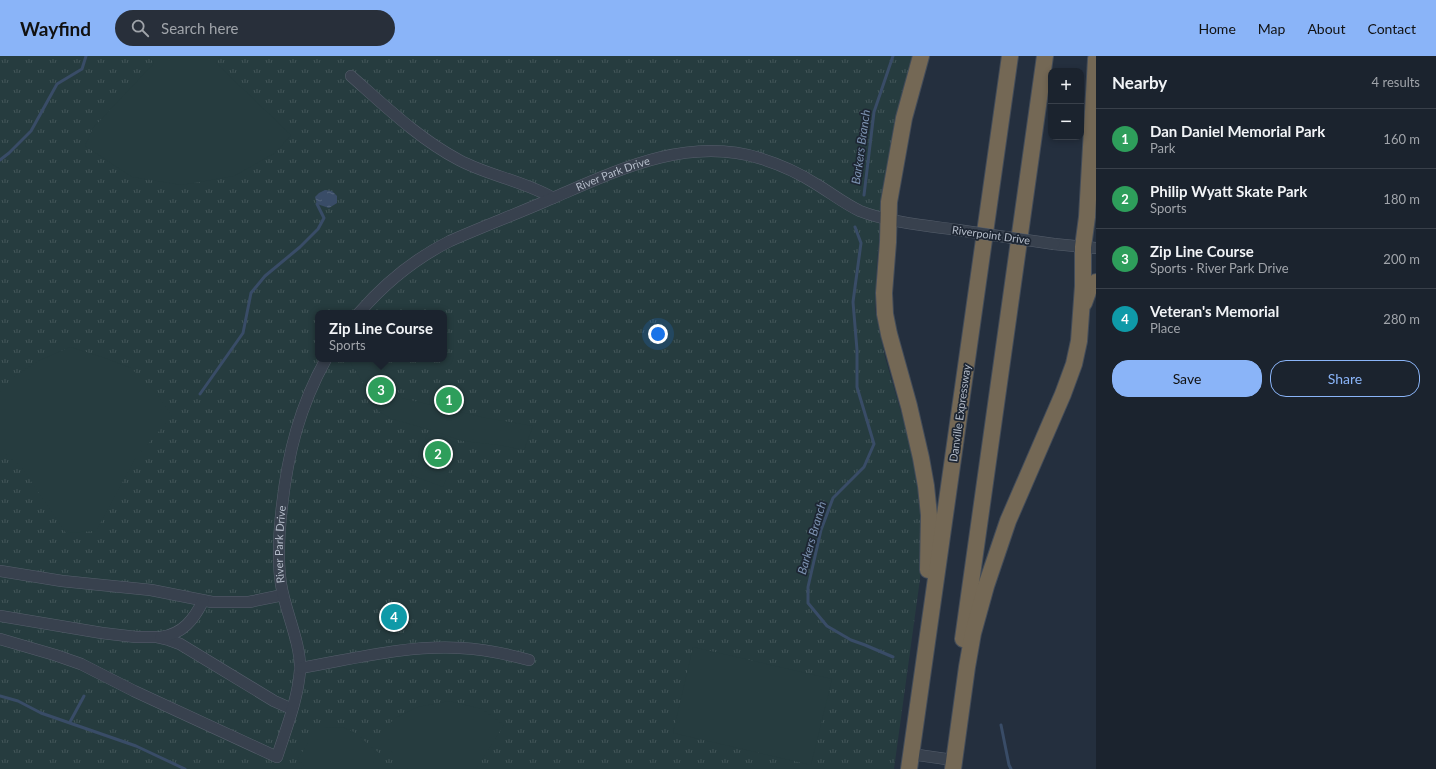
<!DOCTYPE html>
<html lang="en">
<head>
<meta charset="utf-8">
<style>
	body { margin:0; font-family:Lato,sans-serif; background:#282f3a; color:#f1f3f6 }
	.controls { position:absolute; right:12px; top:12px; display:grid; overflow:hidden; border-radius:8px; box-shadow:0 2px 6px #0003 }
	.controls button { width:36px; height:36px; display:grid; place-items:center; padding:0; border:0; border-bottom:1px solid #39404a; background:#1b232e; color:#f1f3f6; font:20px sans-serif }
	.you { position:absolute; left:658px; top:278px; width:14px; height:14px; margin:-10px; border:3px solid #fff; border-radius:50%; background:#1a73e8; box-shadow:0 0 0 6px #1a73e833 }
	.badge { display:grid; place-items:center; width:26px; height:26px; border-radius:50%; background:#8ab4f8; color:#fff; font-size:13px; font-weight:700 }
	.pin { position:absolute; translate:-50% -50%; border:2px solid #fff; box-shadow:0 1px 4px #0006 }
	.popup { position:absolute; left:315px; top:254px; width:132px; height:52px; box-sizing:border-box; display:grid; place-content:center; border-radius:8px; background:#1b232e; filter:drop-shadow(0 1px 3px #0005); font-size:13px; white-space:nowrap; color:#a0a4aa }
	.popup b { font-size:15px; color:#f1f3f6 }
	.popup::after { content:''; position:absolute; left:50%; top:100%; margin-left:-8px; border:8px solid transparent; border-top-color:#1b232e }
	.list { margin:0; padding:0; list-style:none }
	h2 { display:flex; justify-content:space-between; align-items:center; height:52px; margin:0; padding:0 16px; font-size:17px }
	h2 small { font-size:13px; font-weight:400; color:#a0a4aa }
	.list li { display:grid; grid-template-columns:26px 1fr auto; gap:12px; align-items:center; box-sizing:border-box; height:60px; padding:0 16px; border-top:1px solid #39404a }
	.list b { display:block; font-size:15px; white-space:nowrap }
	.list p { margin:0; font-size:13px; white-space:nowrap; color:#a0a4aa }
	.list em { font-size:13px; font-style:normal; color:#a0a4aa }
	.actions { display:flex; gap:8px; padding:12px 16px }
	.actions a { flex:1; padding:9px 0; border:1px solid #8ab4f8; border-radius:16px; text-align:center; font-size:14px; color:#8ab4f8 }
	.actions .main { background:#8ab4f8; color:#111 }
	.icon { flex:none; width:22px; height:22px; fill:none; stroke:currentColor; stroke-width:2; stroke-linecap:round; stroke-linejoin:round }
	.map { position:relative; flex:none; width:1096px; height:713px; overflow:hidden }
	header { display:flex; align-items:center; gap:24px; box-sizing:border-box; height:56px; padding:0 20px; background:#8ab4f8; color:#111 }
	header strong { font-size:19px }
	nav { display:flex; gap:22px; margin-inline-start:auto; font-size:14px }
	.search { width:280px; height:36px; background:#282f3a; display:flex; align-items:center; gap:10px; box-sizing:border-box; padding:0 14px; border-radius:22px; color:#a0a4aa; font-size:15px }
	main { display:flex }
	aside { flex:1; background:#1b232e }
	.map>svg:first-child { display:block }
	.grass { fill:url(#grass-tufts); fill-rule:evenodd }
	.pitch { fill:#263c3f }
	.water { fill:url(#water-ripples) }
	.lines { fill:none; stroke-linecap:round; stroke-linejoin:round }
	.stream { stroke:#394c67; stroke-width:3 }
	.minor-casing { stroke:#565f6c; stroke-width:12 }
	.highway-casing { stroke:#434c59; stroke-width:18 }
	.minor { stroke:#38414e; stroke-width:11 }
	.highway { stroke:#746855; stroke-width:16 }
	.minor-bridge-casing { stroke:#565f6c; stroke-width:12; stroke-linecap:butt }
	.minor-bridge { stroke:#38414e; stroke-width:11 }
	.labels { text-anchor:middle; stroke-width:3.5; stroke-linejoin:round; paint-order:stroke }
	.street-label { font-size:11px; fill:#b4bcc9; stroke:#1d2633 }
	.water-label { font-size:12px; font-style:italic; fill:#7c92b1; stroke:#1d2633 }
</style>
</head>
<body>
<header>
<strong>Wayfind</strong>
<div class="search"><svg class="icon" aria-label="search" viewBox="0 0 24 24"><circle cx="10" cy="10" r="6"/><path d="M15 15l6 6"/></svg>Search here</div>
<nav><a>Home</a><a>Map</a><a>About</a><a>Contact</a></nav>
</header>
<main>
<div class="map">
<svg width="1096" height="713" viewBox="0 0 1096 713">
	<defs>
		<pattern id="grass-tufts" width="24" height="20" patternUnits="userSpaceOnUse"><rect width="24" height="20" fill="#263c3f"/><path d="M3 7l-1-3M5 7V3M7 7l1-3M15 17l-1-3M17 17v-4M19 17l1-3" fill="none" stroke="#435659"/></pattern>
		<pattern id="water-ripples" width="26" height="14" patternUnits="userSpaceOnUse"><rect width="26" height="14" fill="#394c67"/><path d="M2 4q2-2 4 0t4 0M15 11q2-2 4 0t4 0" fill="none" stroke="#53647b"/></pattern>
	</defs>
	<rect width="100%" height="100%" fill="#242f3e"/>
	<path class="grass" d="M0 0H916L885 127 877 205 875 253 885 301 910 387 920 446 922 497 920 523 894 713H0ZM318 257H444V303H318Z"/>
	<g class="pitch">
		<polygon points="150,0 221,0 216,7 291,79 275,97 234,120 182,129 132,121 85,90 93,72 154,7 149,1"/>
		<polygon points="70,291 102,301 131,312 156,337 172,360 135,403 96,475 66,477 22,412 0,394 0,336 15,320 38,305"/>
		<polygon points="348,303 379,303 391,326 402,342 486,362 533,370 524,394 498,389 462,385 431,374 392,363 378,355 359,320"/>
		<polygon points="428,376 460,388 443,431 411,419"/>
		<polygon points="693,591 832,623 811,709 673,677"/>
		<polygon points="449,645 482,653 504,669 476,713 408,713 377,680 395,662 418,651"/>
		<polygon points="342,671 354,676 379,697 373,706 379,713 301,713 304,709 297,704 308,687 324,672"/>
	</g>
	<polygon class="water" points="325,134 332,135 337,140 337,147 329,152 317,148 315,141 319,137"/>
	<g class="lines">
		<g class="stream">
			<polyline points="0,104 9,97 31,75 57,28 82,13 86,0"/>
			<polyline points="864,139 874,56 893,0"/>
			<polyline points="855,171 861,187 853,246 857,294 857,331 874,388 864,411 833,442 821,474 808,531 808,547 827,570 851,584 865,589 893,601"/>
			<polyline points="200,338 243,277 251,237 265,220 300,191 318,173 324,162 317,148"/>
			<polyline points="0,640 18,645 41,657 136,690 185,713"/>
			<polyline points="70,666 84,640"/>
			<polyline points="1001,669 1009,709 1011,713"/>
		</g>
		<defs>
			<g id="minor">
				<path d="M351 20C385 50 419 83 459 104 489 120 524 125 553 142"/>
				<polyline points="1054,188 1096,192"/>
				<path id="s1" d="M359 257C385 227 414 203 450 185 484 170 519 157 553 142 618 114 687 80 759 102 779 108 799 117 816 128 831 137 845 148 860 155 887 166 929 170 958 174"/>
				<polyline points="0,515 62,525 151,534 212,546 249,546 283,539"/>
				<polyline points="0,560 102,577 136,581 156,581 169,584 180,588 274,645 292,653"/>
				<path d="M161 581C183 578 194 563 203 545"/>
				<path id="s2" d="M0 583 55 599 81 608 134 635 277 701C286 673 298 643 300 614 301 587 285 555 281 528 277 502 279 476 282 450 288 396 300 350 326 303"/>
				<path d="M300 612C353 603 406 589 460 592 484 593 507 598 529 604"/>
				<polyline points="911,698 946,703"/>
			</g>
			<g id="highway">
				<polyline points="921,0 904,62 889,146 888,186 884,237 885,258 889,278 909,350 921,402 926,430 929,459 928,514"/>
				<polyline points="1084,247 1089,233 1096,226"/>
				<polyline points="963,583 1045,0"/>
				<polyline points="909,713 1010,0"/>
				<polyline points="953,713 967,611 973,577 986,530 1008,465 1063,338 1074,308 1079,285 1083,230 1083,191 1087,161 1096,3"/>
			</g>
		</defs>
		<use href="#minor" class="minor-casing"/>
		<use href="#highway" class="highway-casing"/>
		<use href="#minor" class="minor"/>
		<use href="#highway" class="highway"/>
		<defs>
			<polyline id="minor-bridge" points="958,174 1054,188"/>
		</defs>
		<use href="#minor-bridge" class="minor-bridge-casing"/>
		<use href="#minor-bridge" class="minor-bridge"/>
	</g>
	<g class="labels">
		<g class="street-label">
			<text dy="4" stroke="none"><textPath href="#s1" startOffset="293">River Park Drive</textPath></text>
			<text transform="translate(991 179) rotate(8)" y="4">Riverpoint Drive</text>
			<text transform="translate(960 357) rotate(-82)" y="4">Danville Expressway</text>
			<text dy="4" stroke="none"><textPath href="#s2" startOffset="520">River Park Drive</textPath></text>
		</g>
		<g class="water-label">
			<text transform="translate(861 91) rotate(-82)" y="4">Barkers Branch</text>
			<text transform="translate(812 482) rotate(-74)" y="4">Barkers Branch</text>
		</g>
	</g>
</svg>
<div class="controls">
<button>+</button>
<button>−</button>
</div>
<div class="you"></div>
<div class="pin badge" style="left:449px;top:344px;background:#2e9e5b">1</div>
<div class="pin badge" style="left:438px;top:398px;background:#2e9e5b">2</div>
<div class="pin badge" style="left:381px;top:334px;background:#2e9e5b">3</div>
<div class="popup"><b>Zip Line Course</b>Sports</div>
<div class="pin badge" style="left:394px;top:561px;background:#0f9aa8">4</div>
</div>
<aside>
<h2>Nearby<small>4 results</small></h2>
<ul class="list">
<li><span class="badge" style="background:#2e9e5b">1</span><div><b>Dan Daniel Memorial Park</b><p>Park</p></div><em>160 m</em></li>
<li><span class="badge" style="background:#2e9e5b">2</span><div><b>Philip Wyatt Skate Park</b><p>Sports</p></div><em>180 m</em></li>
<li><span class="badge" style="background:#2e9e5b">3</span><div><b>Zip Line Course</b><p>Sports · River Park Drive</p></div><em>200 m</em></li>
<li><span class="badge" style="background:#0f9aa8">4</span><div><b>Veteran's Memorial</b><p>Place</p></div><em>280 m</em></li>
</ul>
<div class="actions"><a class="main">Save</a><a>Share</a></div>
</aside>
</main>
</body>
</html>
